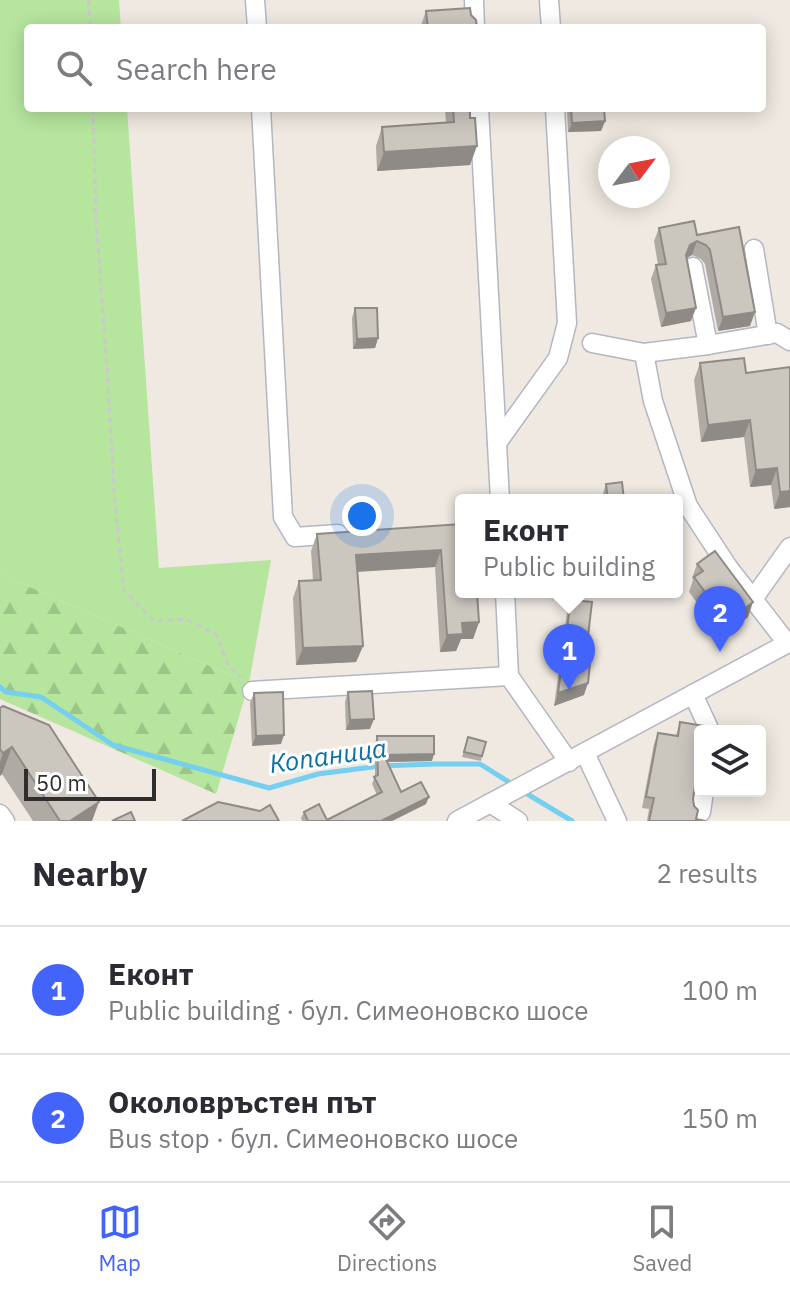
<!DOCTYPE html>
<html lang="en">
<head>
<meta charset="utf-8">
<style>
	body { margin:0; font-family:"IBM Plex Sans",sans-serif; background:#f7f7f7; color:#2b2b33 }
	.controls { position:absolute; right:24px; bottom:24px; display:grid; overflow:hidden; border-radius:8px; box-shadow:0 4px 20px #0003 }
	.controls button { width:72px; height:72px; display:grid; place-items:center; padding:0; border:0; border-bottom:2px solid #e1e1e2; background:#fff; color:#2b2b33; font:40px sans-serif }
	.compass { position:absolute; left:598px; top:136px; width:72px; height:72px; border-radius:50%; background:#fff; box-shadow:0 4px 20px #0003; rotate:58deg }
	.scale { position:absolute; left:24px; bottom:20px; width:132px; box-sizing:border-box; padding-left:8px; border:4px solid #2e2e2e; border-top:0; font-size:22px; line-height:28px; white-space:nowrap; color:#2e2e2e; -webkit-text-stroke:6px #fff; paint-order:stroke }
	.you { position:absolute; left:362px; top:516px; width:28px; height:28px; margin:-20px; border:6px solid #fff; border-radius:50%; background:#1a73e8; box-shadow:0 0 0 12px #1a73e833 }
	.badge { display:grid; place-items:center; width:52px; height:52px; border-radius:50%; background:#4264fb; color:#fff; font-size:26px; font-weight:700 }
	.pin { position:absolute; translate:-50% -66px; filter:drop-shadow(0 2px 4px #0008) }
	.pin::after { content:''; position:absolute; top:42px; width:28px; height:24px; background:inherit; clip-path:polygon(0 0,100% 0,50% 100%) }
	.popup { position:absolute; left:455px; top:494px; width:228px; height:104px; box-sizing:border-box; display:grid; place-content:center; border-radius:8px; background:#fff; filter:drop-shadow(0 2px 6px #0005); font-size:26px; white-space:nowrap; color:#7c7c81 }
	.popup b { font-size:30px; color:#2b2b33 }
	.popup::after { content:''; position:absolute; left:50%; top:100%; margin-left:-16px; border:16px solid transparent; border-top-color:#fff }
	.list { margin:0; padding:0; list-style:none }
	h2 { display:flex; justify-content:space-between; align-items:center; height:104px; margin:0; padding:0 32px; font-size:34px }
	h2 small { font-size:26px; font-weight:400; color:#7c7c81 }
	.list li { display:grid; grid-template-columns:52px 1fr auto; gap:24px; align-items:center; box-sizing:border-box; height:128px; padding:0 32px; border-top:2px solid #e1e1e2 }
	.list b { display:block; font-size:30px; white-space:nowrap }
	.list p { margin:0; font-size:26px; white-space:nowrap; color:#7c7c81 }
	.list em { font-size:26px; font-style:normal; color:#7c7c81 }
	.icon { flex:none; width:44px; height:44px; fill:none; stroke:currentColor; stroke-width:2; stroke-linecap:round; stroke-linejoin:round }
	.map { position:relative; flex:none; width:790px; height:821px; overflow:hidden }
	.search { position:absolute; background:#fff; box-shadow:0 4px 20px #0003; left:24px; right:24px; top:24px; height:88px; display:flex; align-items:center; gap:20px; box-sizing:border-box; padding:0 28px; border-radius:8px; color:#7c7c81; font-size:30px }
	.sheet { height:360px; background:#fff }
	nav { display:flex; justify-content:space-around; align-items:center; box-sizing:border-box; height:112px; border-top:2px solid #e1e1e2; background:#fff; font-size:22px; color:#7c7c81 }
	nav a { display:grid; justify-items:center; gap:4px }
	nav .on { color:#4264fb }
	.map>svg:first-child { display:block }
	.grass { fill:#b6e59e }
	.forest { fill:url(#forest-firs) }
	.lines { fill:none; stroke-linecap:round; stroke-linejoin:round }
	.stream { stroke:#75cff0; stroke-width:5 }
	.minor-casing { stroke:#b4b7c1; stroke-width:21 }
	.path { stroke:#c9c9c9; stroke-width:3; stroke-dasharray:6 4; stroke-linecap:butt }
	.minor { stroke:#fff; stroke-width:18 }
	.wall { fill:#afaba4 }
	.shaded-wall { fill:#8e8b86 }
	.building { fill:#cbc7bf; stroke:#8e8b86; stroke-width:2 }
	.labels { text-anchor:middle; stroke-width:6; stroke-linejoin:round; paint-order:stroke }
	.water-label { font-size:26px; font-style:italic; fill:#0d6fa3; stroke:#fff }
</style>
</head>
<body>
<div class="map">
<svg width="790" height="821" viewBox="0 0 790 821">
	<defs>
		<pattern id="forest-firs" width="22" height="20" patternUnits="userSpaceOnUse" patternTransform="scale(2)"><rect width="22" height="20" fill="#b6e59e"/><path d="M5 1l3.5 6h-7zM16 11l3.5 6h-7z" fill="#9dc588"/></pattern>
	</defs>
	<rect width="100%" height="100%" fill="#efe9e1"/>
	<polygon class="grass" points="0,0 119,0 121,28 28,28 28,108 127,108 159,568 271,560 249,683 0,574"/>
	<polygon class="forest" points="0,574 249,683 216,794 0,699"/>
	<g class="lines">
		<g class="stream">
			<polyline points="0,687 6,692 41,697 113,745 269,788 318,774 380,766 435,764 480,764 512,784"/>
			<polyline points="524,792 572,821"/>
		</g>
		<defs>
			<g id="minor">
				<polyline points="255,0 257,28"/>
				<polyline points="474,0 475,28"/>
				<polyline points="549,0 551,28"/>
				<polyline points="261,108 283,517 295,537 338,534"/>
				<polyline points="479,108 500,500"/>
				<polyline points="754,249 768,335"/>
				<polyline points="693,267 708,345 777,333 790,341"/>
				<polyline points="592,343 644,353 653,401 688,506 728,567 787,643"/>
				<polyline points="644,353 708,345"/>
				<polyline points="497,443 558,358 567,323 555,108"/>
				<polyline points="505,592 509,676 569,762"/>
				<polyline points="753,599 790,547"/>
				<polyline points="252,691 509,676"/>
				<polyline points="693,694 710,731"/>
				<polyline points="585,753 617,821"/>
				<polyline points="490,803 518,821"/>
				<polyline points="701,812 704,791"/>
				<polyline points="0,814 5,821"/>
				<polyline points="457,821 790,642"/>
			</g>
		</defs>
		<use href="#minor" class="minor-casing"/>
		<g class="path">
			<polyline points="88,0 91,28"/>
			<polyline points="93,108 96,219 107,368 115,504 124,591 154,621 186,619 217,635 227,663 241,678"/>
		</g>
		<use href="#minor" class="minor"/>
	</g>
	<g class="wall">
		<polygon points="426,11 428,28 420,28"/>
		<polygon points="425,108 470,108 470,165 377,171 376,146 382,127 446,123 445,110 425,111"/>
		<polygon points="568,108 604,108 605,121 601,131 568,132 567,111"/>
		<polygon points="739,227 750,326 718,331 705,264 701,259 692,255 687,258 691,321 661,327 651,279 656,265 658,265 654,241 659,228 697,235"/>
		<polygon points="355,308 378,338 375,348 353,349 352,318"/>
		<polygon points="700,363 746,373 790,367 790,507 774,509 771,485 750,487 744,437 701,442 694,380"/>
		<polygon points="606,484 624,500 601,500"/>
		<polygon points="461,524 479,622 473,639 461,639 456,651 440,652 435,567 358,572 363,646 356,662 296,665 293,598 299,581 313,581 311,551 317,534"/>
		<polygon points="697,564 748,617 722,636 689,592 693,580 692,578"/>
		<polygon points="571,600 585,662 584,695 554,706 567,612"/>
		<polygon points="348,692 370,729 346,730 345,702"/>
		<polygon points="254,693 281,744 252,746 250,703"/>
		<polygon points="0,708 92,821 33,821 2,774 0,776"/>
		<polygon points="680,722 700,731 700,780 696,783 693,799 696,819 705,821 647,821 649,809 642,808 654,744 658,733 676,736"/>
		<polygon points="377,736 432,761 387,762 401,792 426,804 392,821 302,821 301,818 304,812 327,820 377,795 372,784 375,776 375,743"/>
		<polygon points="468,737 482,756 481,761 462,757"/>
	</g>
	<g class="shaded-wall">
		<polygon points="426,108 445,108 445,110 425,111"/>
		<polygon points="605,121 601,131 568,132 572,123"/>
		<polygon points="477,146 470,165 377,171 384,152"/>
		<polygon points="697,241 692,255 685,259 690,245"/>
		<polygon points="696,308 691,321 661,327 666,313"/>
		<polygon points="755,312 750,326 718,331 723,317"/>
		<polygon points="378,338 375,348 353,349 357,339"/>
		<polygon points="750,420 744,437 701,442 708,425"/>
		<polygon points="777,468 771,485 750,487 756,470"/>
		<polygon points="790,491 790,507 774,509 780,492"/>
		<polygon points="441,550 435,567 350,572 356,555"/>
		<polygon points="522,592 546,592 522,593"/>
		<polygon points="546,592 577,592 576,594 546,594"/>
		<polygon points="614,592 633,592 613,595"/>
		<polygon points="753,602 748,617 722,636 727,622"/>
		<polygon points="479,622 473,639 461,639 456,651 440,652 447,635 462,623"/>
		<polygon points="363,646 356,662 296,665 303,648"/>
		<polygon points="588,683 584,695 554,706 558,693"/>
		<polygon points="374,719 370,729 346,730 350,720"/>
		<polygon points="284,735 281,744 252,746 256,736"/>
		<polygon points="12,747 2,774 0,776 0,762 3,753"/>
		<polygon points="434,754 432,761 382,762 384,755"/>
		<polygon points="700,771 700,780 695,783 696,777"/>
		<polygon points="429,797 426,804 392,821 381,821"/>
		<polygon points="99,802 92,821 70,821"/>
	</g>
	<g class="building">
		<polygon points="470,8 471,15 476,20 477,28 428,28 426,11"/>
		<polygon points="453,108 470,108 470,118 475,118 477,146 384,152 382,127 454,122"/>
		<polygon points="571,108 604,108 605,121 572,123"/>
		<polygon points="694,221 697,235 739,227 755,312 723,317 710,250 706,245 697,241 690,245 686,255 696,308 666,313 656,265 666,264 659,228"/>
		<polygon points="355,308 377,308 378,338 357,339"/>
		<polygon points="744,358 746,373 790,367 790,491 780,492 777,468 756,470 750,420 708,425 700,363"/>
		<polygon points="622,482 624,500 608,500 606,484"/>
		<polygon points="461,524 461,592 477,592 479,622 462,623 463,634 447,635 441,550 356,555 363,646 303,648 299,581 321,580 317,534"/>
		<polygon points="715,551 753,602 727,622 694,577 703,571 697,564"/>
		<polygon points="571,600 592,602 585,662 590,663 588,683 558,693"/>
		<polygon points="372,691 374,719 350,720 348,692"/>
		<polygon points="283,692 284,735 256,736 254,693"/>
		<polygon points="3,706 49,725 99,802 70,821 60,821 12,747 3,753 0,749 0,708"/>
		<polygon points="680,722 704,726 711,731 700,731 700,771 696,777 693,799 694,806 698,810 696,819 705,821 649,821 654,798 646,797 658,733 678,736"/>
		<polygon points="377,736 434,736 434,754 384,755 401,792 421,782 429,797 381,821 308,821 304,812 319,804 327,820 382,792 374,777 378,775"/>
		<polygon points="468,737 486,742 482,756 464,752"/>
		<polygon points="218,802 260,811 270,805 279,821 182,821"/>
		<polygon points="131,812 135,821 112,821"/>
	</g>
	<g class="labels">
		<g class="water-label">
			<text transform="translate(328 756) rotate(-8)" y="9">Копаница</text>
		</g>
	</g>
</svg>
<div class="controls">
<button><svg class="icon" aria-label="layers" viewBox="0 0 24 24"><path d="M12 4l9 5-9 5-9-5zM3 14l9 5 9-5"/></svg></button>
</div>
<svg class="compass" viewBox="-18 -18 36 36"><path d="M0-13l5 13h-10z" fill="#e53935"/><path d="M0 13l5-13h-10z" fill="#7c7c81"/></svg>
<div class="scale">50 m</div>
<div class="you"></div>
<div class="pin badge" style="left:569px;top:690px">1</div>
<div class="popup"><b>Еконт</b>Public building</div>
<div class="pin badge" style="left:720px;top:652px">2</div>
<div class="search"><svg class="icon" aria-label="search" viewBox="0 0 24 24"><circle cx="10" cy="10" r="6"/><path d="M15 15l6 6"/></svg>Search here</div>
</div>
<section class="sheet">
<h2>Nearby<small>2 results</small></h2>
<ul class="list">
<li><span class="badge">1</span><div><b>Еконт</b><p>Public building · бул. Симеоновско шосе</p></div><em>100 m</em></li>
<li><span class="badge">2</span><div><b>Околовръстен път</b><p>Bus stop · бул. Симеоновско шосе</p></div><em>150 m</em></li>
</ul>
</section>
<nav>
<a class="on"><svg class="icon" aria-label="map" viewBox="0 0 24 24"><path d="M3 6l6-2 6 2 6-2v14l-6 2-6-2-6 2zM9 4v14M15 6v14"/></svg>Map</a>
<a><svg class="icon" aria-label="directions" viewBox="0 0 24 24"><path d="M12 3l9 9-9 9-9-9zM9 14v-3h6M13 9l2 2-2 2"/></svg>Directions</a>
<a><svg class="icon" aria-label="saved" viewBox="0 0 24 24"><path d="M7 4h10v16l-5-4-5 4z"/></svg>Saved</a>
</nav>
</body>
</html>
